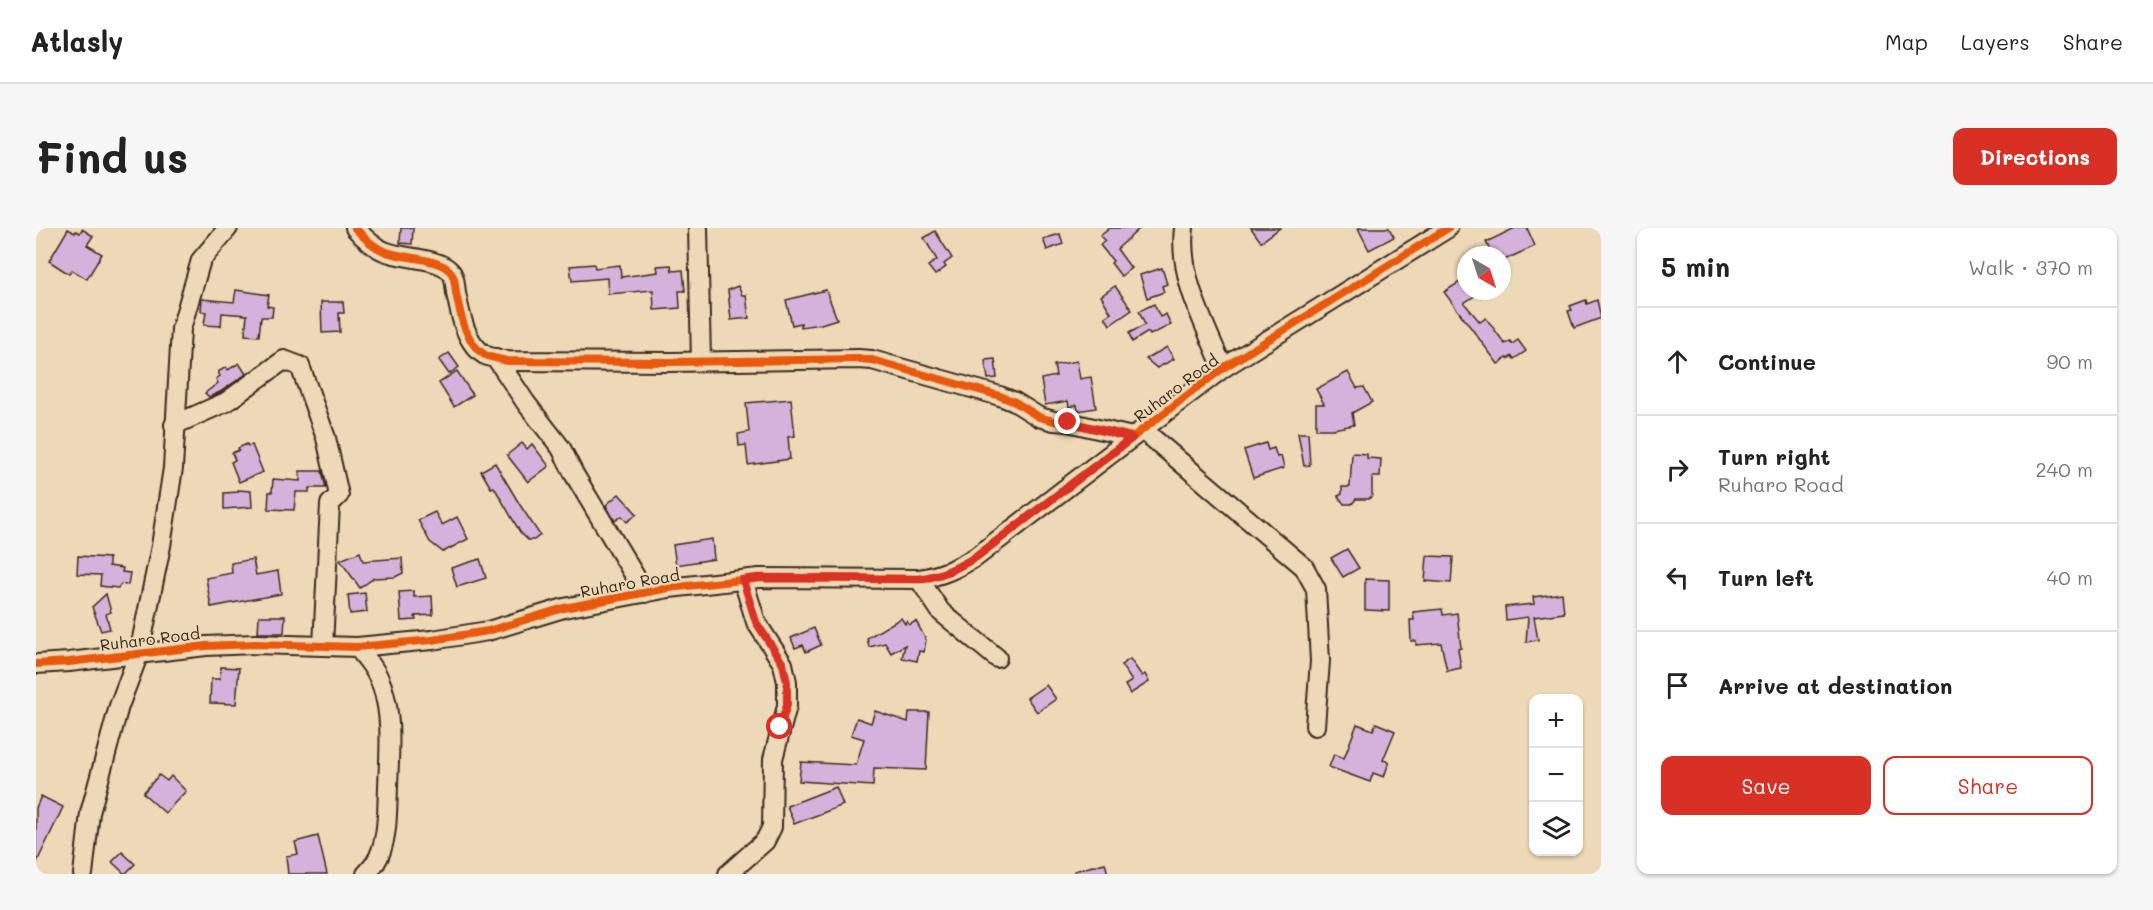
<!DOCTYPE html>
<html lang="en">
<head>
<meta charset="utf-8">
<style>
	body { margin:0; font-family:Mali,sans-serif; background:#f6f6f6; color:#222 }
	.controls { position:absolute; right:18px; bottom:18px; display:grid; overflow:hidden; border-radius:12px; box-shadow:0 2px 4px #0004 }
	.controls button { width:54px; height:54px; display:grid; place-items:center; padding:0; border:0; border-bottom:2px solid #e0e0e0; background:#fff; color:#222; font:30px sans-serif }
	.compass { position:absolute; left:1421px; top:18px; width:54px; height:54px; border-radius:50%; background:#fff; box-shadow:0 2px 4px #0004; rotate:141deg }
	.stop { position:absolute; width:18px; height:18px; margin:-14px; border:4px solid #d93025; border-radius:50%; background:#fff }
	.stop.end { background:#d93025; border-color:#fff; box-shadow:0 2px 6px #0008 }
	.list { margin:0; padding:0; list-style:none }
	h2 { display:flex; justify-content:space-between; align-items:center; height:78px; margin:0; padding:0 24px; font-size:26px }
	h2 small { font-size:20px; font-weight:400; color:#767676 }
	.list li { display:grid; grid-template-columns:39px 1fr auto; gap:18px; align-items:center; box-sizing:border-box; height:108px; padding:0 24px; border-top:2px solid #e0e0e0 }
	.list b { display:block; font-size:22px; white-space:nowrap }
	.list p { margin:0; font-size:20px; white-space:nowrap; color:#767676 }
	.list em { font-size:20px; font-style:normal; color:#767676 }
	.actions { display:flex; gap:12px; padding:18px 24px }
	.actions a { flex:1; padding:14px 0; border:2px solid #d93025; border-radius:12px; text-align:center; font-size:21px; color:#d93025 }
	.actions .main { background:#d93025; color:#fff }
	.icon { flex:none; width:33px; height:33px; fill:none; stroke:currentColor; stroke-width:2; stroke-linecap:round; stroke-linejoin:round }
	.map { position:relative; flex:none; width:1565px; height:646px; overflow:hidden; border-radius:12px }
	header { display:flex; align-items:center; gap:36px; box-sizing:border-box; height:84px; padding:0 30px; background:#fff; border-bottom:2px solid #e0e0e0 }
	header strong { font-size:28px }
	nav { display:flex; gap:33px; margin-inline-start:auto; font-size:21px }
	.intro { display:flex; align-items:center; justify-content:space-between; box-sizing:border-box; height:144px; padding:0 36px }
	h1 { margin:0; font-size:42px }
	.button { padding:15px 27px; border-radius:12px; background:#d93025; color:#fff; font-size:21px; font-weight:700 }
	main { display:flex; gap:36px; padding:0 36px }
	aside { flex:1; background:#fff; border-radius:12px; box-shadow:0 2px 4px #0004 }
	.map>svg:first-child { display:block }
	.building { fill:#d4b2dc; stroke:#3b2a1e; stroke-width:1.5 }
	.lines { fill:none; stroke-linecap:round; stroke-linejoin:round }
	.minor-casing { stroke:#3b2a1e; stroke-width:22 }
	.minor { stroke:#edd9b7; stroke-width:18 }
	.cycleway-casing { stroke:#edd9b7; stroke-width:11 }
	.cycleway { stroke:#e8590c; stroke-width:8 }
	.route { stroke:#d93025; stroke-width:8 }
	.labels { text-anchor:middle; stroke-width:4.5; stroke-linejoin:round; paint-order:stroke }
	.street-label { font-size:16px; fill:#3b2a1e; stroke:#edd9b7 }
</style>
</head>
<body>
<header>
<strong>Atlasly</strong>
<nav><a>Map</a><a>Layers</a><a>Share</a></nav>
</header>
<div class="intro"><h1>Find us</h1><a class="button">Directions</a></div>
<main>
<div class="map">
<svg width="1565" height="646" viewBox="0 0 1565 646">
	<rect width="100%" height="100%" fill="#edd9b7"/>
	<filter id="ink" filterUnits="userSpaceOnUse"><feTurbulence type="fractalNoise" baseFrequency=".0167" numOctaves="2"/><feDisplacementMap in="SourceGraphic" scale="12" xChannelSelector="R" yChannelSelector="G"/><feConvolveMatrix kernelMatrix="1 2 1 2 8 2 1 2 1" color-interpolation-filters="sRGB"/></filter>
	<g filter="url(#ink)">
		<g class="building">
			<polygon points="365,0 377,0 376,16 364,15"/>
			<polygon points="1074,0 1104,0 1081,21 1095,40 1085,48 1075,35 1077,33 1064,17 1069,13 1064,8"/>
			<polygon points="1215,0 1244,0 1225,14"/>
			<polygon points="1322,0 1353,0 1358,9 1333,22"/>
			<polygon points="1479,0 1491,0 1499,18 1466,33 1466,27 1456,27 1450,14"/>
			<polygon points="32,1 39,5 40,3 44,5 46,1 57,8 51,17 66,26 51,51 36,42 33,46 13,33"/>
			<polygon points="899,3 916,30 908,36 910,39 899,47 892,38 901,32 888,10"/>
			<polygon points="1024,6 1027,16 1011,22 1007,11"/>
			<polygon points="558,36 559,40 584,37 585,49 622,44 621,38 635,37 636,43 647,42 649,63 643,63 644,80 618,82 617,62 572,66 571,50 536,53 534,38"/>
			<polygon points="1126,40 1131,56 1126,58 1128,64 1111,70 1104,47"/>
			<polygon points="1430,50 1430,63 1446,63 1428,75 1444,94 1450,90 1469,116 1474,113 1476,116 1482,112 1490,123 1478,131 1476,128 1472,131 1471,130 1462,136 1408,64"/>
			<polygon points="702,58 706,67 710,67 713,90 695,92 692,62"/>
			<polygon points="1079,58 1096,82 1074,97 1069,89 1075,85 1065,68"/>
			<polygon points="200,62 233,67 231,78 237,79 236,89 225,89 223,108 209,107 211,87 186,85 185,98 168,97 170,84 165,83 166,71 198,74"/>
			<polygon points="790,62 801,91 785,96 765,99 765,95 756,97 750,72"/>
			<polygon points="1550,72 1551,76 1561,72 1565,90 1538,100 1532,83 1536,82 1534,78"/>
			<polygon points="285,74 307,74 308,85 303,85 304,104 286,105"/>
			<polygon points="1118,76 1124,89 1130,86 1135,97 1114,107 1112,104 1096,114 1093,105 1109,97 1103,83"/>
			<polygon points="1131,119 1138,131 1121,140 1110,131"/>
			<polygon points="413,125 423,139 413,146 403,132"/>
			<polygon points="959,131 961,150 952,151 949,132"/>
			<polygon points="1041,133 1044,151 1055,149 1060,180 1042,183 1041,177 1033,179 1032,173 1009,177 1005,151 1020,148 1018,137"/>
			<polygon points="203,135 210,146 184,164 173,169 169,165 182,155 180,151 184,148 182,144 190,139 192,142"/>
			<polygon points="421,143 437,167 418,179 403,155"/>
			<polygon points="1312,144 1321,160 1328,159 1336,174 1316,185 1318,197 1297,201 1280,201 1280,176 1288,176 1280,161"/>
			<polygon points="755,171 759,208 752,209 754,231 712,237 710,217 703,218 702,206 713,204 710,175"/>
			<polygon points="1262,205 1272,205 1274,237 1268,238"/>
			<polygon points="486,215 491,221 496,216 513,238 492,254 471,227"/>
			<polygon points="1230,215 1232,222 1238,220 1241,229 1245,228 1248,240 1217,250 1208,222"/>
			<polygon points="211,216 212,218 216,217 227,244 203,254 195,234 199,232 196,225 203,222 202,220"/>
			<polygon points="1316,225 1331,226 1331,230 1345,231 1344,249 1336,249 1336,267 1333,271 1320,271 1316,276 1308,276 1302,268 1306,266 1306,259 1314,259"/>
			<polygon points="459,235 484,277 504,307 498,312 492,312 484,304 458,259 455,260 445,243"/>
			<polygon points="264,243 286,243 290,260 273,260 273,264 260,264 258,282 232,281 233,264 236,264 237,251 264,253"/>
			<polygon points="202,262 215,263 216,279 188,281 188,265 202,264"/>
			<polygon points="583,266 601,286 591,294 586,288 579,293 570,277"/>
			<polygon points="399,284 406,297 421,289 432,311 407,324 394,314 382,292"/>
			<polygon points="676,311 678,331 640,337 637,317"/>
			<polygon points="1311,321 1323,340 1307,349 1295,330"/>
			<polygon points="324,324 327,333 366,330 367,345 359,349 338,350 324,360 304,332"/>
			<polygon points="42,328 73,330 73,338 87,340 86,344 94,345 92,357 85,356 82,360 64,358 65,347 41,346"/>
			<polygon points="1391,328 1417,329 1415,355 1389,353"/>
			<polygon points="217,331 220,347 242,343 245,366 175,379 170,350 196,345 195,335"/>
			<polygon points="444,331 450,350 421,359 415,340"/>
			<polygon points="1329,351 1353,352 1353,383 1329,382"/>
			<polygon points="378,363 378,369 396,368 397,387 379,388 380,392 365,393 363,364"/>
			<polygon points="329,365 331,384 314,386 312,367"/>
			<polygon points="1526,365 1528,385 1498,389 1502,412 1490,414 1492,389 1470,392 1469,379 1498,376 1497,369"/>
			<polygon points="70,366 75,384 70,386 74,401 65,403 56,379"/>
			<polygon points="1406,381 1407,387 1421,385 1425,420 1422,421 1425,440 1411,443 1405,415 1380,417 1380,413 1375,413 1374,392 1378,392 1377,384"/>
			<polygon points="223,388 249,388 248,405 222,405"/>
			<polygon points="865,390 869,396 871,393 873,397 880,393 890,412 888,424 883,423 881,433 866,430 869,417 855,425 849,415 833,419 831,410"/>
			<polygon points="778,400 785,417 770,424 767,417 759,420 755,410"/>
			<polygon points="1094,431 1106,448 1109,446 1113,454 1094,466 1089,457 1096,453 1085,437"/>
			<polygon points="185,439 203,440 200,476 174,475 175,451 184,451"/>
			<polygon points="1010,457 1020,471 1001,484 991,470"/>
			<polygon points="839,483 872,494 873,484 893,484 890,542 838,540 837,558 763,553 765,534 820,537 828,511 815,507 821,490 835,495"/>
			<polygon points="1340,495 1359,503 1347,532 1353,534 1348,549 1337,545 1334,554 1293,539 1298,526 1308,530 1321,496 1337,502"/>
			<polygon points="123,547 131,553 135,548 150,563 129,585 107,565"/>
			<polygon points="800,559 807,577 758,596 751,578"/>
			<polygon points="5,568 27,579 0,636 0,580"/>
			<polygon points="282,608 291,646 252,646 250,628 262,626 259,614"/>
			<polygon points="86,624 99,636 89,646 76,634"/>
			<polygon points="1069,635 1072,646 1039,646 1038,643"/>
		</g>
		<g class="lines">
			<defs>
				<g id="minor">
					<path d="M319 0C327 9 336 18 348 23 366 31 401 29 414 43 419 48 419 57 420 65 424 85 429 115 449 127 455 130 464 131 471 133L634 134 822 131 836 132 964 168 979 174 1003 189 1018 193 1032 194 1096 209"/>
					<polyline points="662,0 665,133"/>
					<path d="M1148 0C1142 49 1169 96 1187 140"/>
					<polyline points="460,130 490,175 525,220 538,246 609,365"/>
					<polyline points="138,197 190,174 248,132 264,138 290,210 303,267 294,276 287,418"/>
					<polyline points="1107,202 1268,339 1280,361 1284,433 1279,498"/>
					<polyline points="883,351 905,384 961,430"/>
					<path d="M321 419C331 431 341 443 346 458 357 490 353 525 352 559 351 580 352 603 345 623 342 633 337 639 330 646"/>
					<path d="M0 436 33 434 170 418 219 416 321 419 396 412 452 403 528 380 633 360 723 350 883 351C905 348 921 340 940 329L1187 140 1412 0"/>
					<polyline points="47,646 54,585 83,478 103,425 125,318 137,240 145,101 165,32 192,0"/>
					<polyline points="692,646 729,613 736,599 737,531 751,478 751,454 747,436 720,394 707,352"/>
				</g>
			</defs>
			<use href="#minor" class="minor-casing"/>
			<use href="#minor" class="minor"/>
			<defs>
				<g id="cycleway">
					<path d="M319 0C327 9 336 18 348 23 366 31 401 29 414 43 419 48 419 57 420 65 424 85 429 115 449 127 455 130 464 131 471 133L634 134 822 131 836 132 964 168 979 174 1003 189 1018 193 1032 194 1096 209"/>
					<path d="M0 436 33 434 170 418 219 416 321 419 396 412 452 403 528 380 633 360 723 350 883 351C905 348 921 340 940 329L1187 140 1412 0"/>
				</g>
			</defs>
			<use href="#cycleway" class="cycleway-casing"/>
			<use href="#cycleway" class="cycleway"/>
		</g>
	</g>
	<g class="lines" filter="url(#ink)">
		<path class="route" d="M744 499 751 477V454L747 436 720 394 707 352 723 350 883 351C905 348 921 340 940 329L1096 210 1032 194"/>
	</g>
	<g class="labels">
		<g class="street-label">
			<text transform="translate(1140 160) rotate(-37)" y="6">Ruharo Road</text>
			<text transform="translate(594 355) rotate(-10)" y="6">Ruharo Road</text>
			<text transform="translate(114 411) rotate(-7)" y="6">Ruharo Road</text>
		</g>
	</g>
</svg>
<div class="controls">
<button>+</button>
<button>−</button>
<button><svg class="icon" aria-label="layers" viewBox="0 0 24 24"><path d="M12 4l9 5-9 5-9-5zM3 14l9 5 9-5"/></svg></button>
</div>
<svg class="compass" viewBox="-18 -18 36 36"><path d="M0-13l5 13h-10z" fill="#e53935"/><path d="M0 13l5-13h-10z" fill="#767676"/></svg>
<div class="stop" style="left:744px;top:499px"></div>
<div class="stop end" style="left:1032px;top:194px"></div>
</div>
<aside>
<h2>5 min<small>Walk · 370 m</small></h2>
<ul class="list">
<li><svg class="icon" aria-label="ahead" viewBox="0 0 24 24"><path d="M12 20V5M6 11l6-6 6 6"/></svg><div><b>Continue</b></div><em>90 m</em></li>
<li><svg class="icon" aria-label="right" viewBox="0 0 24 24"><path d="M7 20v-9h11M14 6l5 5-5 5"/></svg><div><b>Turn right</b><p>Ruharo Road</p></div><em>240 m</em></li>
<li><svg class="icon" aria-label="left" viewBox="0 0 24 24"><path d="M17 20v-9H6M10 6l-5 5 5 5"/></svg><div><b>Turn left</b></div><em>40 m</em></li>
<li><svg class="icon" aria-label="arrive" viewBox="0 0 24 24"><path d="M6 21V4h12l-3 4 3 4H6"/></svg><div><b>Arrive at destination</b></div></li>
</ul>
<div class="actions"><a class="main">Save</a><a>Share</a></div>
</aside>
</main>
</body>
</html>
